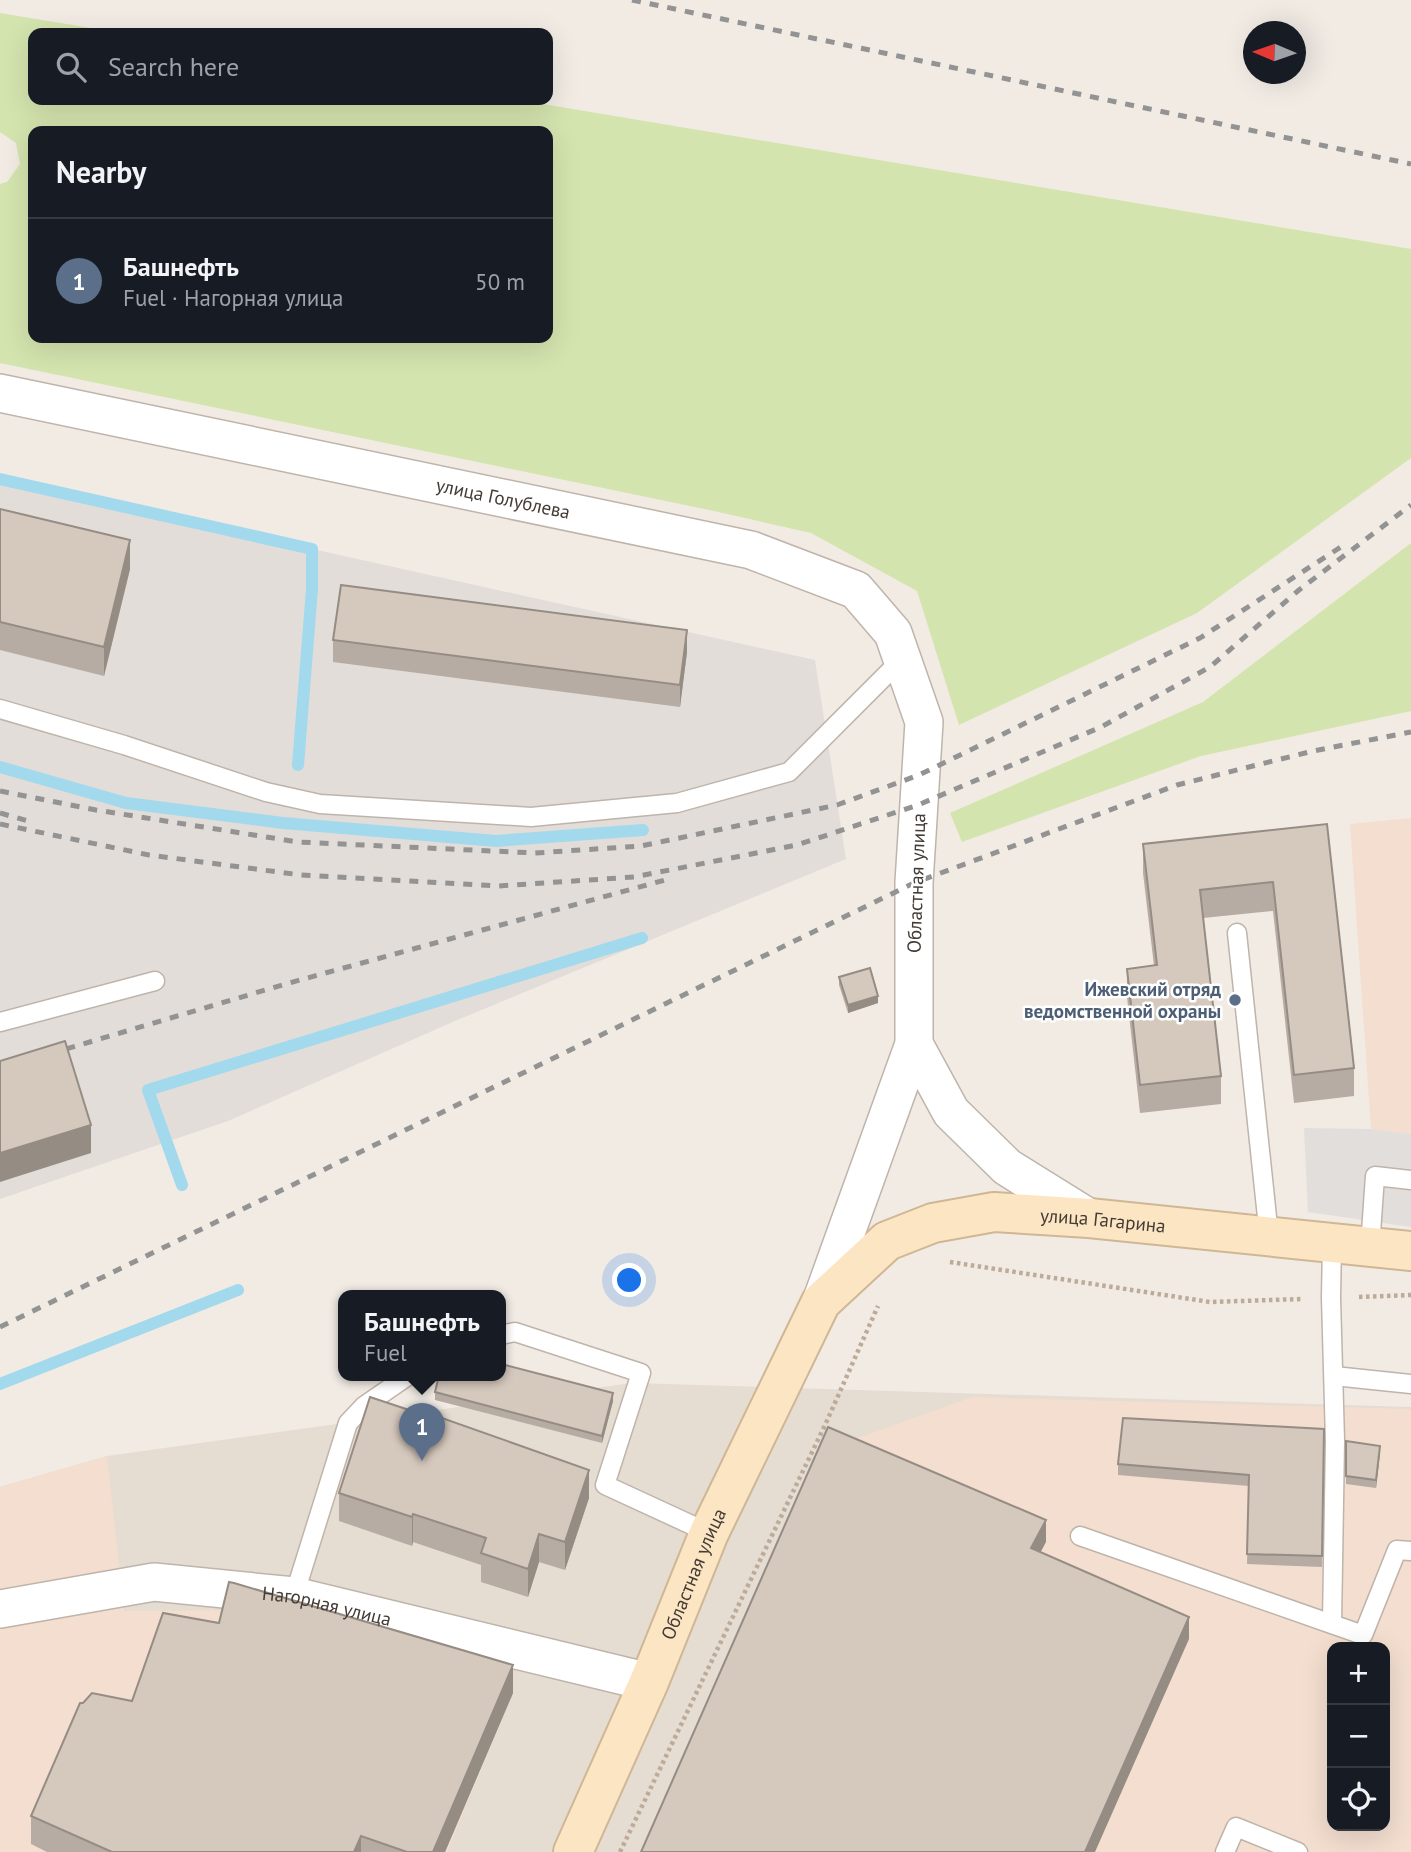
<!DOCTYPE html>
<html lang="en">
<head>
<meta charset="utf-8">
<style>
	body { margin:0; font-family:"PT Sans",sans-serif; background:#242831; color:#f1f3f6 }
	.controls { position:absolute; right:21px; bottom:21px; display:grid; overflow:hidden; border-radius:14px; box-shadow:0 7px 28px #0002 }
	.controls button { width:63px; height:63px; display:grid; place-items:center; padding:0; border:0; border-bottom:2px solid #363941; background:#171b24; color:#f1f3f6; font:35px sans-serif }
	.compass { position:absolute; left:1243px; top:21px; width:63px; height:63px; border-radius:50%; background:#171b24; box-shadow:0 7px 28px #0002; rotate:272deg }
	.you { position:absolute; left:630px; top:1281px; width:24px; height:24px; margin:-18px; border:5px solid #fff; border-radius:50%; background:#1a73e8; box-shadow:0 0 0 10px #1a73e833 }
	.badge { display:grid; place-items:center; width:46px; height:46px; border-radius:50%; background:#f01c1d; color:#fff; font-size:23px; font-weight:700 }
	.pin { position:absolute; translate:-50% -58px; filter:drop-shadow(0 2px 4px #0008) }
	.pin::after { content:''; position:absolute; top:37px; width:24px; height:21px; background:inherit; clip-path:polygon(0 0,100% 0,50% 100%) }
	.popup { position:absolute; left:338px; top:1290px; width:168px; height:91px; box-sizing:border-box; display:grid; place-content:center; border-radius:14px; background:#171b24; filter:drop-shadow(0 2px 5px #0005); font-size:23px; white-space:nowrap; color:#9ea1a6 }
	.popup b { font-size:26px; color:#f1f3f6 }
	.popup::after { content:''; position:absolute; left:50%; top:100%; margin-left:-14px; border:14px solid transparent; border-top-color:#171b24 }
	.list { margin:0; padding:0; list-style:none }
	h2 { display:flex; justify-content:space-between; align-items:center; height:91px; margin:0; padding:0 28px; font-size:30px }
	h2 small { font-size:23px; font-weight:400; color:#9ea1a6 }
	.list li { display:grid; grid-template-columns:46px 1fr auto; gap:21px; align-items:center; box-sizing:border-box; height:126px; padding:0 28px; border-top:2px solid #363941 }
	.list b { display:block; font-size:26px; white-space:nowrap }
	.list p { margin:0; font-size:23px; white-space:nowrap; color:#9ea1a6 }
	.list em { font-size:23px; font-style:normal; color:#9ea1a6 }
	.icon { flex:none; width:38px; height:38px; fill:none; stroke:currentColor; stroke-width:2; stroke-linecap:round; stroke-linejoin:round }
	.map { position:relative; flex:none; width:1411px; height:1852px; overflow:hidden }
	.search { position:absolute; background:#171b24; box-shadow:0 7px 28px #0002; left:28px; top:28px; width:525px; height:77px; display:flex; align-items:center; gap:18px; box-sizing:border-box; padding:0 24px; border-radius:14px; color:#9ea1a6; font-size:26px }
	.panel { position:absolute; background:#171b24; box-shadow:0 7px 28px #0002; left:28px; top:126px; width:525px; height:217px; border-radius:14px }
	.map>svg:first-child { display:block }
	.residential { fill:#e5dcd2; fill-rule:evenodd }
	.commercial { fill:#f3decf; fill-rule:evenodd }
	.industrial { fill:#e3ddd9 }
	.green { fill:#d4e4ae; fill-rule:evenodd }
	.parking { fill:#e2dedc }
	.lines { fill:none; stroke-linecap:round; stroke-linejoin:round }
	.stream { stroke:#a2d9ec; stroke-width:12 }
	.service-casing { stroke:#bfb4aa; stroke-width:21 }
	.minor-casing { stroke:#bfb4aa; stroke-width:40 }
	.secondary-casing { stroke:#cfb795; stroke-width:42 }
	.path { stroke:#bdab99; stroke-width:4.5; stroke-dasharray:3.5 3.5; stroke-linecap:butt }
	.service { stroke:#fff; stroke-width:18 }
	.minor { stroke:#fff; stroke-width:37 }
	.secondary { stroke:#fce5c3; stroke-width:38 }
	.rail { stroke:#939393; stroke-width:5; stroke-dasharray:9 9; stroke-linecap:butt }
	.wall { fill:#b7aca3 }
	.shaded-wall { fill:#958c84 }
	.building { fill:#d5c8bd; stroke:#958c84; stroke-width:2 }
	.service-dot { fill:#5c6f8a; stroke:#fff; stroke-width:2.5 }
	.labels { text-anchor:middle; stroke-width:5; stroke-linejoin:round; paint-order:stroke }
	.street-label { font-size:19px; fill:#433b34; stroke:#fff }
	.service-label { font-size:19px; font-weight:bold; fill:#4e5e75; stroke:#fff; text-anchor:end }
</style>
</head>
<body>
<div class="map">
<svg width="1411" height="1852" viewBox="0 0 1411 1852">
	<rect width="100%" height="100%" fill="#f1ebe4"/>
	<path class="residential" d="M632 1383 1411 1407V1852H0V1487L107 1456ZM1332 1647H1385V1826H1332Z"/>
	<g class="commercial">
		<polygon points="1411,818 1411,1134 1371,1129 1350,824"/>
		<path d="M972 1397 1411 1409V1852H651L828 1449ZM1332 1647H1385V1826H1332Z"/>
		<polygon points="107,1456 124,1611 229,1610 513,1693 447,1852 0,1852 0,1487"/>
	</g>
	<polygon class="industrial" points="0,480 815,660 846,859 455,1021 228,1121 0,1199"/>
	<g class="green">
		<path d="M0 13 121 33H33V100H519L1411 249V458L1197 613 959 725 917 591 811 533 714 511 0 363V184L7 182 20 164 16 143 0 132ZM33 131H548V338H33Z"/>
		<polygon points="1411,543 1411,711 1201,756 962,842 950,813 1203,702"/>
	</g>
	<polygon class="parking" points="1304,1128 1371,1129 1411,1134 1411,1227 1308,1212"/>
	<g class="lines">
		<g class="stream">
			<polyline points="0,479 312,549 312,589 298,765"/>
			<polyline points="0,767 126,803 283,823 496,841 643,830"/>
			<polyline points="182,1185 148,1090 642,938"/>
			<polyline points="0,1384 238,1290"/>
		</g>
		<defs>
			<g id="service">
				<polyline points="0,709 124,745 266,792 320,804 531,817 677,803 789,772 902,659"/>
				<polyline points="1237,933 1269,1236"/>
				<polyline points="0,1022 155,981"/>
				<polyline points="1370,1247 1375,1176 1411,1180"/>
				<polyline points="501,1335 515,1332 641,1373 605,1485 709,1533"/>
				<polyline points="1334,1376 1411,1384"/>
				<polyline points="1080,1536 1363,1635 1397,1550 1411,1551"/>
				<polyline points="294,1596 348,1423 364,1406 409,1375"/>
				<polyline points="1332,1624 1335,1441 1331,1298 1332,1243"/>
				<polyline points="1225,1852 1236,1827 1298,1852"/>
			</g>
			<g id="minor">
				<path id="s1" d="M0 393 751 550 856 590 893 633 924 722 914 883V1044L821 1302"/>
				<polyline points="914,1044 951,1112 1007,1167 1089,1218"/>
				<path id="s2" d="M0 1609 154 1582 294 1596 649 1682"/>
			</g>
			<g id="secondary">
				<path id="s3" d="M573 1852 649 1682 709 1533 821 1302 887 1241 933 1223 994 1212 1089 1218 1411 1251"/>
			</g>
		</defs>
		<use href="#service" class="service-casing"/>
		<use href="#minor" class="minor-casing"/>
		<use href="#secondary" class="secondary-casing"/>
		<g class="path">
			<polyline points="950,1262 1210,1302 1302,1299"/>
			<polyline points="1359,1297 1411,1295"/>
			<polyline points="620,1852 826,1423 878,1306"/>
		</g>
		<use href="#service" class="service"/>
		<use href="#minor" class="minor"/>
		<use href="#secondary" class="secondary"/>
		<g class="rail">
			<polyline points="632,0 1411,164"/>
			<polyline points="0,791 96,810 298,842 535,853 641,846 837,805 919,775 1200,638 1347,543"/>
			<polyline points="0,813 28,821"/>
			<polyline points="0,824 149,855 301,875 498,886 634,877 797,845 918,805 1101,727 1210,667 1299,590 1411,505"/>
			<polyline points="49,1054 289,983 665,880"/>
			<polyline points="0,1327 914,883 1177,785 1313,751 1411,732"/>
		</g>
	</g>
	<g class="wall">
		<polygon points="0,509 130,569 104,676 0,650"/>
		<polygon points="333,640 687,652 680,707 333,662"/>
		<polygon points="1327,824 1354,1068 1354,1096 1294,1103 1273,911 1203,918 1221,1076 1221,1104 1140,1113 1127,997 1127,969 1154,966 1143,873 1143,844"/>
		<polygon points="839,977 878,1003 848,1013 839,985"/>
		<polygon points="435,1392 613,1401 602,1443 435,1400"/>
		<polygon points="1324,1429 1322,1567 1247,1564 1249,1486 1118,1475 1118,1464"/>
		<polygon points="1346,1441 1380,1453 1376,1488 1346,1484"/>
		<polygon points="339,1493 589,1498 565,1570 539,1562 528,1597 481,1582 481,1565 413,1542 412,1546 339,1521"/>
		<polygon points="513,1693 445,1852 47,1852 31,1844 31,1816 132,1701"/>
	</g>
	<g class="shaded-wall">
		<polygon points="130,540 130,569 104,676 104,647"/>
		<polygon points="687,630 687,652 680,707 680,685"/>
		<polygon points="878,996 878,1003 848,1013 848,1005"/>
		<polygon points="91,1125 91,1153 0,1182 0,1153"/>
		<polygon points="613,1393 613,1401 602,1443 602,1436"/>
		<polygon points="1380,1446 1380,1453 1376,1488 1376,1480"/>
		<polygon points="589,1470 589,1498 565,1570 565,1542"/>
		<polygon points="413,1514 413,1542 412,1546 412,1517"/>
		<polygon points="1046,1520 1046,1542 1031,1570 1031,1548"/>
		<polygon points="539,1534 539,1562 528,1597 528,1569"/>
		<polygon points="1189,1617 1189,1639 1095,1852 1085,1852"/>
		<polygon points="513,1665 513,1693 445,1852 433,1852"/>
		<polygon points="361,1836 361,1852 354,1852"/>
	</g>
	<g class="building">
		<polygon points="0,509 130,540 104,647 0,622"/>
		<polygon points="341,585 687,630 680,685 333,640"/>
		<polygon points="1327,824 1354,1068 1294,1075 1273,882 1200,890 1221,1076 1140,1085 1127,969 1157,965 1143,844"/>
		<polygon points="870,968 878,996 848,1005 839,977"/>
		<polygon points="65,1041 91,1125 0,1153 0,1061"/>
		<polygon points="501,1364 613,1393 602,1436 435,1392 439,1375 501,1375"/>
		<polygon points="370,1397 424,1415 425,1412 589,1470 565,1542 539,1534 528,1569 481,1553 486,1538 413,1514 412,1517 339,1493"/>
		<polygon points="1123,1418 1324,1429 1322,1556 1247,1554 1249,1475 1118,1464"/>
		<polygon points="828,1427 1046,1520 1031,1548 1189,1617 1085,1852 641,1852"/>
		<polygon points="1346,1441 1380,1446 1376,1480 1346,1476"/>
		<polygon points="229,1582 234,1583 513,1665 433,1852 407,1852 361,1836 354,1852 112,1852 31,1816 80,1703 83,1703 92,1693 132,1701 163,1613 219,1623"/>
	</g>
	<circle class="service-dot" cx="1235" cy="1000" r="7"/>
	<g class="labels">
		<g class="street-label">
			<text dy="7" stroke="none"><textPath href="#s1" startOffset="514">улица Голублева</textPath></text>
			<text transform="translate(916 883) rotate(-88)" y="7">Областная улица</text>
			<text dy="7" stroke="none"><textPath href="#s3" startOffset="914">улица Гагарина</textPath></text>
			<text dy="7" stroke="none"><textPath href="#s3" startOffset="303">Областная улица</textPath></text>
			<text dy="7" stroke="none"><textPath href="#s2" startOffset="331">Нагорная улица</textPath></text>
		</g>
		<g class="service-label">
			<text x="1221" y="996">Ижевский отряд<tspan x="1221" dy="22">ведомственной охраны</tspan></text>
		</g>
	</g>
</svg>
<div class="controls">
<button>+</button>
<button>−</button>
<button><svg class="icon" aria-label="locate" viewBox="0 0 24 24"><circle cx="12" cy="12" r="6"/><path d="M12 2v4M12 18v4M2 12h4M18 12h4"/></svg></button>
</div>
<svg class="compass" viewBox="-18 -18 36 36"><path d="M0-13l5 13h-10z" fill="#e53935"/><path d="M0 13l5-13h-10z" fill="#9ea1a6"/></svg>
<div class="you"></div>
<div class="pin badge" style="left:422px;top:1461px;background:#5c6f8a">1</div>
<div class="popup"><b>Башнефть</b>Fuel</div>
<div class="search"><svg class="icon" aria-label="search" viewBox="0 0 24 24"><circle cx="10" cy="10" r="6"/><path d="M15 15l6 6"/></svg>Search here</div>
<section class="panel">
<h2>Nearby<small></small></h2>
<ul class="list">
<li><span class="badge" style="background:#5c6f8a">1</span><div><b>Башнефть</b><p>Fuel · Нагорная улица</p></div><em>50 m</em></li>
</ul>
</section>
</div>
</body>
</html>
